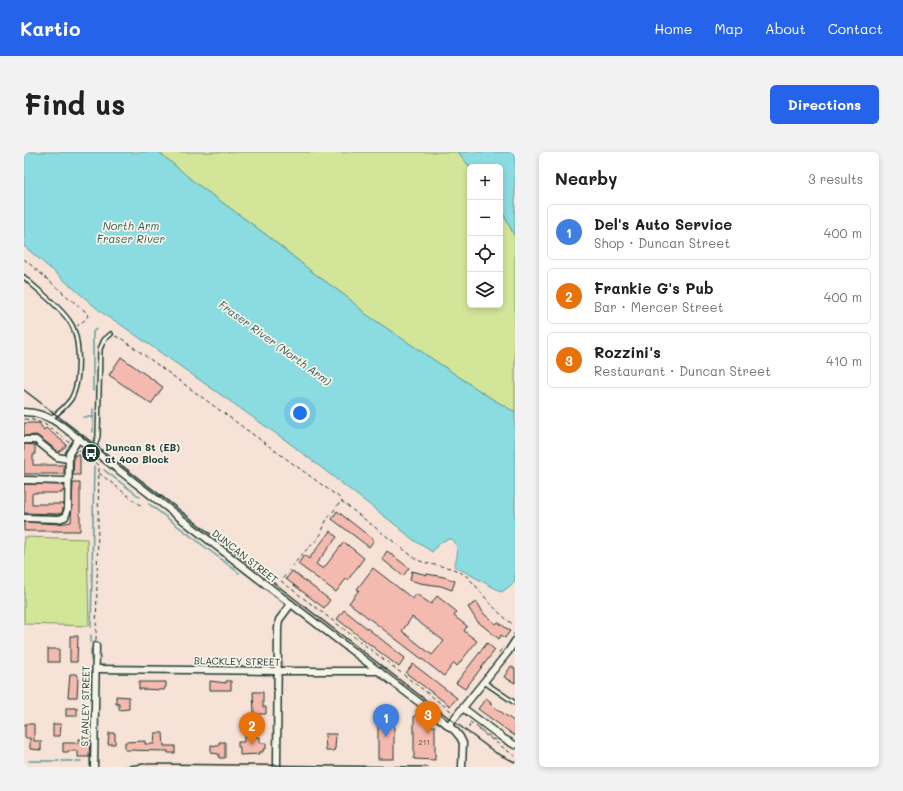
<!DOCTYPE html>
<html lang="en">
<head>
<meta charset="utf-8">
<style>
	body { margin:0; font-family:Mali,sans-serif; background:#f2f2f2; color:#202124 }
	.controls { position:absolute; right:12px; top:12px; display:grid; overflow:hidden; border-radius:6px; box-shadow:0 2px 6px #0003 }
	.controls button { width:36px; height:36px; display:grid; place-items:center; padding:0; border:0; border-bottom:1px solid #e0e0e0; background:#fff; color:#202124; font:20px sans-serif }
	.you { position:absolute; left:276px; top:261px; width:14px; height:14px; margin:-10px; border:3px solid #fff; border-radius:50%; background:#1a73e8; box-shadow:0 0 0 6px #1a73e833 }
	.badge { display:grid; place-items:center; width:26px; height:26px; border-radius:50%; background:#2563eb; color:#fff; font-size:13px; font-weight:700 }
	.pin { position:absolute; translate:-50% -33px; filter:drop-shadow(0 1px 2px #0008) }
	.pin::after { content:''; position:absolute; top:21px; width:14px; height:12px; background:inherit; clip-path:polygon(0 0,100% 0,50% 100%) }
	.list { margin:0; padding:0; list-style:none }
	h2 { display:flex; justify-content:space-between; align-items:center; height:52px; margin:0; padding:0 16px; font-size:17px }
	h2 small { font-size:13px; font-weight:400; color:#757577 }
	.list li { display:grid; grid-template-columns:26px 1fr auto; gap:12px; align-items:center; box-sizing:border-box; height:56px; margin:0 8px 8px; padding:0 8px; border:1px solid #e0e0e0; border-radius:6px }
	.list b { display:block; font-size:15px; white-space:nowrap }
	.list p { margin:0; font-size:13px; white-space:nowrap; color:#757577 }
	.list em { font-size:13px; font-style:normal; color:#757577 }
	.icon { flex:none; width:22px; height:22px; fill:none; stroke:currentColor; stroke-width:2; stroke-linecap:round; stroke-linejoin:round }
	.map { position:relative; flex:none; width:491px; height:615px; overflow:hidden; border-radius:6px }
	header { display:flex; align-items:center; gap:24px; box-sizing:border-box; height:56px; padding:0 20px; background:#2563eb; color:#fff }
	header strong { font-size:19px }
	nav { display:flex; gap:22px; margin-inline-start:auto; font-size:14px }
	.intro { display:flex; align-items:center; justify-content:space-between; box-sizing:border-box; height:96px; padding:0 24px }
	h1 { margin:0; font-size:28px }
	.button { padding:10px 18px; border-radius:6px; background:#2563eb; color:#fff; font-size:14px; font-weight:700 }
	main { display:flex; gap:24px; padding:0 24px }
	aside { flex:1; background:#fff; border-radius:6px; box-shadow:0 2px 6px #0003 }
	.map>svg:first-child { display:block }
	.green { fill:#d3e599; stroke:#799166 }
	.water { fill:#8adce1; stroke:#5f9c9c }
	.lines { fill:none; stroke-linecap:round; stroke-linejoin:round }
	.stream { stroke:#5f9c9c; stroke-width:1.5 }
	.building { fill:#f4b9af; stroke:#1f3d34; fill-rule:evenodd }
	.service-casing { stroke:#1f3d34; stroke-width:6 }
	.minor-casing { stroke:#1f3d34; stroke-width:9 }
	.path { stroke:#1f3d34; stroke-width:1; stroke-dasharray:4 3; stroke-linecap:butt }
	.service { stroke:#f7f3e8; stroke-width:3 }
	.minor { stroke:#f7f3e8; stroke-width:6 }
	.rail { stroke:#1f3d34; stroke-width:1.5 }
	.labels { text-anchor:middle; stroke-width:3.5; stroke-linejoin:round; paint-order:stroke }
	.number-label { font-size:8px; fill:#545c53 }
	.poi-label { font-size:10px; font-weight:bold; fill:#1f3d34; stroke:#f7f3e8; text-anchor:start }
	.street-label { font-size:10px; fill:#1f3d34; stroke:#f7f3e8 }
	.water-label { font-size:11px; font-style:italic; fill:#345d57; stroke:#f7f3e8 }
</style>
</head>
<body>
<header>
<strong>Kartio</strong>
<nav><a>Home</a><a>Map</a><a>About</a><a>Contact</a></nav>
</header>
<div class="intro"><h1>Find us</h1><a class="button">Directions</a></div>
<main>
<div class="map">
<svg width="491" height="615" viewBox="0 0 491 615">
	<rect width="100%" height="100%" fill="#f6e2d7"/>
	<filter id="ink" filterUnits="userSpaceOnUse"><feTurbulence type="fractalNoise" baseFrequency=".025" numOctaves="2"/><feDisplacementMap in="SourceGraphic" scale="8" xChannelSelector="R" yChannelSelector="G"/><feConvolveMatrix kernelMatrix="1 2 1 2 8 2 1 2 1" color-interpolation-filters="sRGB"/></filter>
	<g filter="url(#ink)">
		<g class="green">
			<polygon points="135,0 434,0 446,15 446,153 476,153 476,55 491,85 491,260 465,245 343,163 323,145 287,119 240,81 169,29"/>
			<polygon points="0,385 63,387 65,474 0,472"/>
		</g>
		<g class="water">
			<path d="M0 0H135L169 29 240 81 287 119 323 145 343 163 465 245 491 260V430L478 440 430 414C434 404 436 395 428 387 418 387 414 393 408 400L388 387 373 374 264 290 93 170 82 164 0 94Z"/>
			<polygon points="434,0 491,0 491,85 476,55 476,15 446,15"/>
		</g>
		<g class="lines">
			<g class="stream">
				<polyline points="69,239 69,180 72,177"/>
				<polyline points="59,265 69,265"/>
				<polyline points="69,280 69,257"/>
				<polyline points="80,318 116,345"/>
				<polyline points="125,352 215,421"/>
				<polyline points="67,475 70,314"/>
				<polyline points="67,491 67,483"/>
				<polyline points="67,508 67,497"/>
				<polyline points="67,535 67,520"/>
				<polyline points="67,548 67,539"/>
				<polyline points="67,563 67,583"/>
				<polyline points="67,593 67,587"/>
				<polyline points="5,609 35,609"/>
				<polyline points="38,609 49,609"/>
				<polyline points="52,609 57,609"/>
				<polyline points="66,609 67,595"/>
			</g>
		</g>
		<g class="building">
			<polygon points="97,205 139,235 127,252 85,223"/>
			<polygon points="0,271 15,271 20,278 22,276 42,292 42,294 35,300 14,284 12,283 0,284"/>
			<polygon points="0,292 11,293 11,303 9,303 9,313 40,313 40,322 0,322"/>
			<polygon points="50,303 56,303 56,323 49,323"/>
			<polygon points="49,331 56,331 56,379 0,379 0,370 35,372 47,370"/>
			<polygon points="0,332 40,333 40,339 38,339 38,341 9,341 8,342 8,352 40,352 38,361 34,362 0,361"/>
			<polygon points="313,359 350,388 345,395 308,367"/>
			<polygon points="306,379 313,385 292,412 299,417 320,390 340,406 324,428 322,427 312,440 274,412 280,403 285,407"/>
			<polygon points="363,399 385,416 379,424 358,407"/>
			<path d="M349 416 389 447 392 442 407 452 413 444 433 460 430 464 443 474 440 479 453 489 433 514 430 511 420 524 325 451 335 438 333 437ZM388 465 420 489 408 503 378 479Z"/>
			<polygon points="268,419 306,448 300,456 262,427"/>
			<polygon points="388,419 403,423 403,422 420,425 431,429 428,438 417,434 396,431 386,428"/>
			<polygon points="453,450 460,462 472,472 474,470 486,479 481,486 477,483 475,487 453,469 444,455"/>
			<polygon points="320,458 381,506 375,515 313,467"/>
			<polygon points="46,484 54,484 53,510 46,510"/>
			<polygon points="463,491 471,498 441,537 432,531"/>
			<rect x="24" y="497" width="11" height="13"/>
			<polygon points="389,512 433,546 426,554 382,521"/>
			<polygon points="487,514 491,517 491,531 480,525"/>
			<polygon points="46,522 53,522 54,525 53,545 44,545"/>
			<polygon points="186,529 202,531 202,529 207,529 207,538 186,538"/>
			<polygon points="115,530 142,530 142,535 141,535 140,538 115,537"/>
			<polygon points="229,540 239,540 239,555 242,555 242,562 230,562"/>
			<polygon points="92,544 105,545 105,557 95,558 95,552 92,552"/>
			<polygon points="462,546 467,550 466,552 491,570 491,584 454,557"/>
			<rect x="42" y="556" width="11" height="8"/>
			<rect x="354" y="563" width="16" height="44"/>
			<polygon points="390,564 398,564 406,570 406,574 411,574 411,608 390,607"/>
			<polygon points="1,572 10,572 10,589 17,589 17,598 6,597 6,586 1,586"/>
			<polygon points="29,572 37,572 36,584 29,584"/>
			<polygon points="85,581 91,581 91,592 84,592"/>
			<polygon points="131,581 139,581 140,594 151,594 151,601 144,601 144,599 101,598 101,590 121,589 121,592 130,592"/>
			<polygon points="301,582 312,582 311,597 310,597 310,599 302,599"/>
			<polygon points="220,585 236,585 236,591 242,591 242,597 239,597 239,600 235,600 235,602 216,603 216,595 214,595 214,590 220,590"/>
			<polygon points="55,587 66,587 65,605 54,605 54,599 44,599 44,600 39,600 39,591 55,591"/>
			<polygon points="195,590 201,590 201,606 195,606 195,602 187,601 187,593 195,594"/>
		</g>
		<g class="lines">
			<defs>
				<g id="service">
					<path d="M0 125C15 140 35 153 46 170 57 186 57 230 47 247 42 254 34 261 27 266"/>
					<polyline points="70,298 74,284 76,197 80,188 87,182"/>
					<polyline points="460,530 491,551"/>
				</g>
				<g id="minor">
					<path d="M0 260C15 260 26 265 38 274L267 452 409 561 431 579 436 585 439 591 438 615"/>
					<polyline points="0,288 12,288 33,305 44,307"/>
					<polyline points="0,328 44,329"/>
					<polyline points="0,366 35,367 41,365 44,357 45,302 55,286"/>
					<polyline points="72,517 253,519 355,519"/>
					<polyline points="439,556 480,587 491,593"/>
					<polyline points="424,574 484,500 491,489"/>
					<polyline points="70,615 72,494"/>
					<polyline points="253,615 254,476 255,468 267,452"/>
				</g>
			</defs>
			<use href="#service" class="service-casing"/>
			<use href="#minor" class="minor-casing"/>
			<g class="path">
				<polyline points="0,107 45,146 61,159 64,163 62,167 53,174"/>
				<polyline points="91,184 98,187 127,208 316,346"/>
				<path d="M0 267C20 268 29 278 45 290"/>
				<polyline points="55,298 75,313 72,489"/>
				<polyline points="75,321 117,354"/>
				<polyline points="489,483 491,481"/>
				<polyline points="475,501 479,495"/>
				<path d="M427 559 257 429 260 425 279 401 291 390 297 382 302 369 317 349 392 407C406 415 422 412 436 420 446 425 453 436 460 444 469 455 479 465 491 474"/>
				<polyline points="446,570 472,589"/>
				<polyline points="445,576 446,571"/>
				<polyline points="455,577 456,579 491,604"/>
			</g>
			<use href="#service" class="service"/>
			<use href="#minor" class="minor"/>
			<g class="rail">
				<polyline points="0,238 429,569 472,601 491,610"/>
				<polyline points="96,615 119,612 131,612 404,615"/>
			</g>
		</g>
	</g>
	<defs>
		<symbol id="bus-disc" viewBox="-11 -11 22 22"><circle r="9.5" fill="#1f3d34" stroke="#f7f3e8"/><path d="M-5-6H5V4H4V6H2V4H-2V6H-4V4H-5ZM-3.5-4V0h7V-4ZM-3.5 1.2v1.5H-2V1.2ZM2 1.2v1.5H3.5V1.2Z" fill="#fff"/></symbol>
	</defs>
	<g fill-rule="evenodd">
		<use href="#bus-disc" x="56" y="290" width="22" height="22"/>
	</g>
	<g class="labels">
		<g class="number-label">
			<text x="400" y="593">211</text>
		</g>
		<g class="poi-label">
			<text x="81" y="299">Duncan St (EB)<tspan x="81" dy="12">at 400 Block</tspan></text>
		</g>
		<g class="street-label">
			<text transform="translate(221 404) rotate(38)" y="4">DUNCAN STREET</text>
			<text transform="translate(213 509) rotate(1)" y="4">BLACKLEY STREET</text>
			<text transform="translate(61 554) rotate(-89)" y="4">STANLEY STREET</text>
		</g>
		<g class="water-label">
			<text x="107" y="78">North Arm<tspan x="107" dy="13">Fraser River</tspan></text>
			<text transform="translate(251 191) rotate(36)" y="4">Fraser River (North Arm)</text>
		</g>
	</g>
</svg>
<div class="controls">
<button>+</button>
<button>−</button>
<button><svg class="icon" aria-label="locate" viewBox="0 0 24 24"><circle cx="12" cy="12" r="6"/><path d="M12 2v4M12 18v4M2 12h4M18 12h4"/></svg></button>
<button><svg class="icon" aria-label="layers" viewBox="0 0 24 24"><path d="M12 4l9 5-9 5-9-5zM3 14l9 5 9-5"/></svg></button>
</div>
<div class="you"></div>
<div class="pin badge" style="left:362px;top:585px;background:#3f7fe0">1</div>
<div class="pin badge" style="left:228px;top:593px;background:#e8710a">2</div>
<div class="pin badge" style="left:404px;top:582px;background:#e8710a">3</div>
</div>
<aside>
<h2>Nearby<small>3 results</small></h2>
<ul class="list">
<li><span class="badge" style="background:#3f7fe0">1</span><div><b>Del's Auto Service</b><p>Shop · Duncan Street</p></div><em>400 m</em></li>
<li><span class="badge" style="background:#e8710a">2</span><div><b>Frankie G's Pub</b><p>Bar · Mercer Street</p></div><em>400 m</em></li>
<li><span class="badge" style="background:#e8710a">3</span><div><b>Rozzini's</b><p>Restaurant · Duncan Street</p></div><em>410 m</em></li>
</ul>
</aside>
</main>
</body>
</html>
